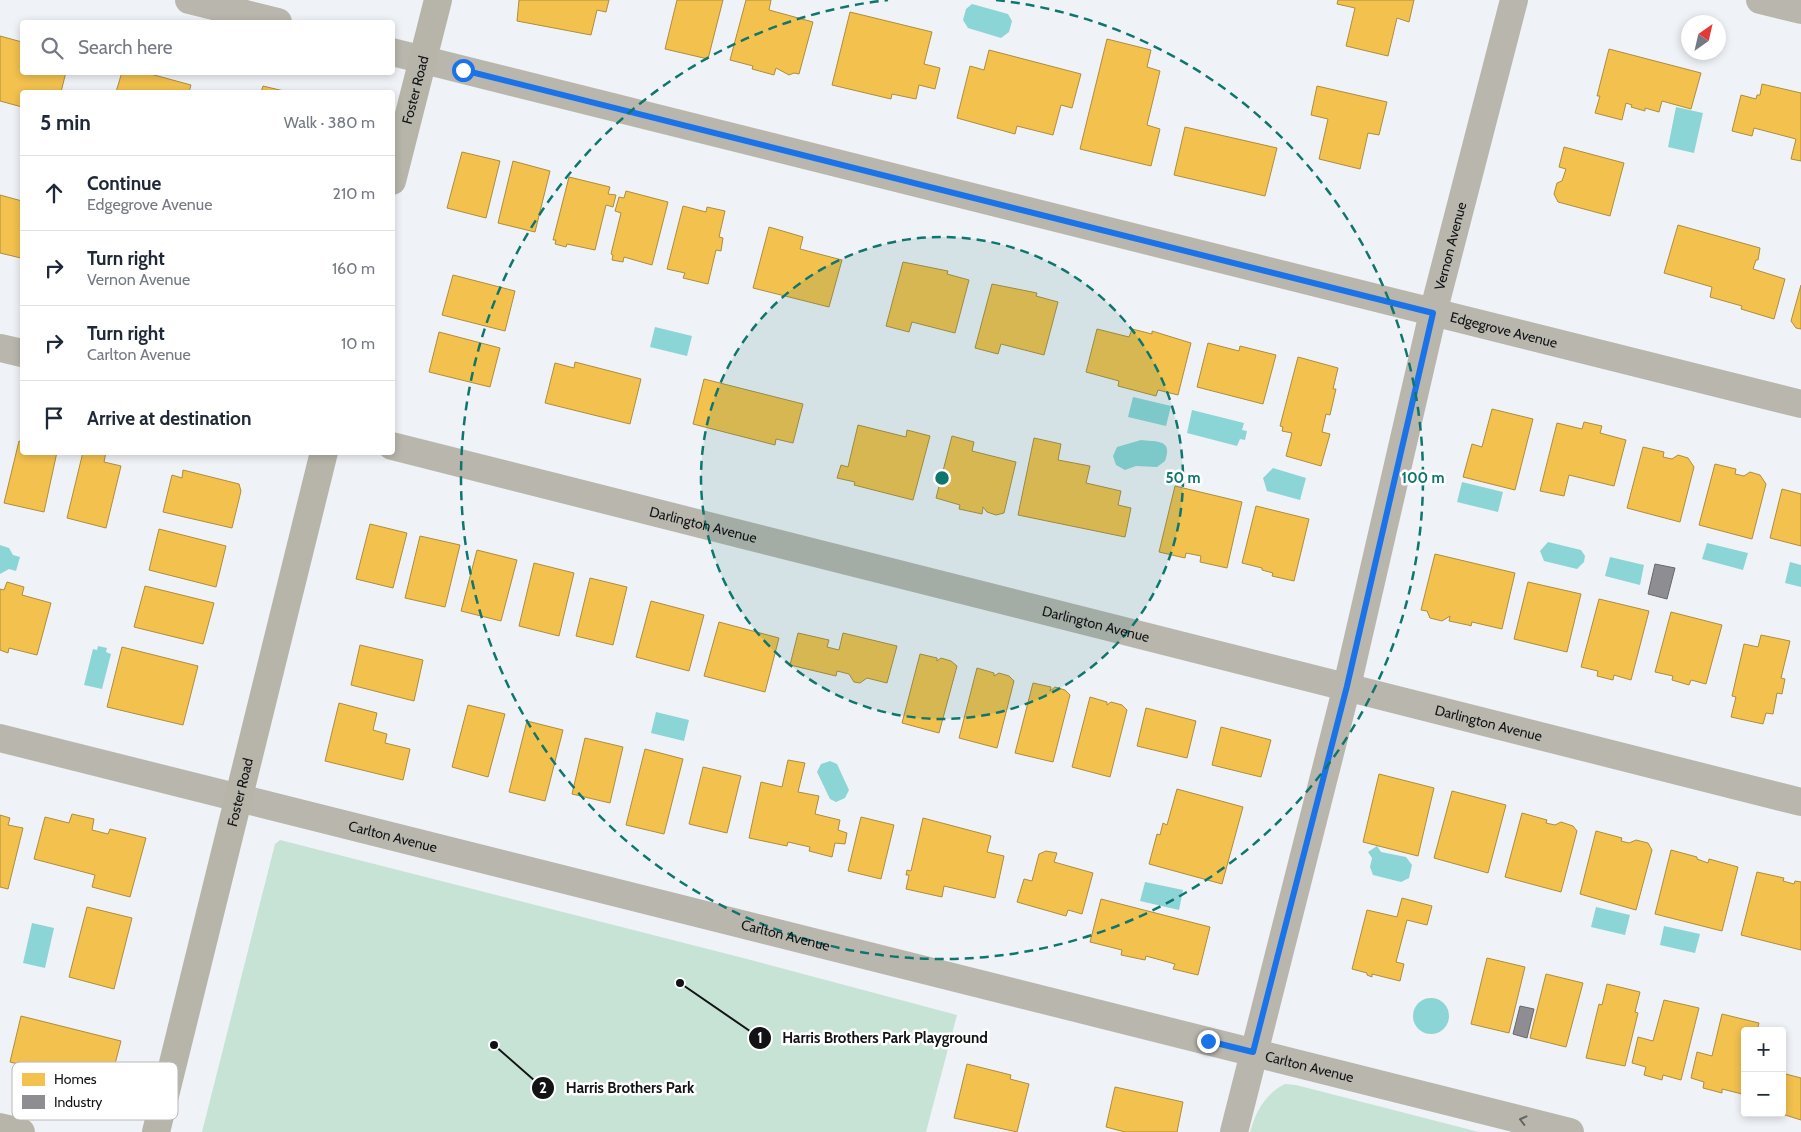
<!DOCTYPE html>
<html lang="en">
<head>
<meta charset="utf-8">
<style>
	body { margin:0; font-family:Cabin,sans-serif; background:#f2f2f3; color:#1f2937 }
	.controls { position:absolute; right:15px; bottom:15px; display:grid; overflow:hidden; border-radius:5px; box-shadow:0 2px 8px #0003 }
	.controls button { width:45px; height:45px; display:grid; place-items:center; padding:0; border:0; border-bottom:1px solid #e0e1e3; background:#fff; color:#1f2937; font:25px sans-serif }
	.compass { position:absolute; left:1681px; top:15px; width:45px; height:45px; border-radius:50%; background:#fff; box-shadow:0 2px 8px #0003; rotate:34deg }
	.stop { position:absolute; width:15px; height:15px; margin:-11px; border:4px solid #1a73e8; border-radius:50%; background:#fff }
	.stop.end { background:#1a73e8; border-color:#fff; box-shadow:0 1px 5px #0008 }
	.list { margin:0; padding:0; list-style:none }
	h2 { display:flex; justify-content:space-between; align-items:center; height:65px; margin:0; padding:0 20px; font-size:21px }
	h2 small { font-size:16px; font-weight:400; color:#747a83 }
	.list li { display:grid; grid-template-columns:32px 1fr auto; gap:15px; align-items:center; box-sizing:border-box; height:75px; padding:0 20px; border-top:1px solid #e0e1e3 }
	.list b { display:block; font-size:19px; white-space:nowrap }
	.list p { margin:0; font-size:16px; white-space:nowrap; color:#747a83 }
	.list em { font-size:16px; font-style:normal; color:#747a83 }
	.icon { flex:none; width:28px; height:28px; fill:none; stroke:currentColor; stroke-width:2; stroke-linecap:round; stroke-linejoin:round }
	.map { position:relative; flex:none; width:1801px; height:1132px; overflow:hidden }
	.search { position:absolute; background:#fff; box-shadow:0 2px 8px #0003; left:20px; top:20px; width:375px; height:55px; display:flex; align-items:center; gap:12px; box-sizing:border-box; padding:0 18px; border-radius:5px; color:#747a83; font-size:19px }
	.panel { position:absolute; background:#fff; box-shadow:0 2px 8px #0003; left:20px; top:90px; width:375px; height:365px; border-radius:5px }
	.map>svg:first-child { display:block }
	.green { fill:#c7e3d6 }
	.water { fill:#8cd5d6 }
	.homes { fill:#f2c14e; stroke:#ae8d3d }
	.industry { fill:#8d8d92; stroke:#68686c }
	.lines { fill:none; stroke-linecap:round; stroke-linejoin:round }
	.street { stroke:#b9b6ad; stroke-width:28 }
	.secondary { stroke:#b7b5aa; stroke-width:28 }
	.oneway { stroke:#656461 }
	.route { stroke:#1a73e8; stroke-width:6 }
	.ring { fill:none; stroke:#0f766e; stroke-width:2.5; stroke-dasharray:9 6 }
	.labels { text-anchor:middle; stroke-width:5; stroke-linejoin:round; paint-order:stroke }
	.street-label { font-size:14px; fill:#111315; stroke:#fff }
	.key { fill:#fff; stroke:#b8b8b9; stroke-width:1 }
	.key-label { font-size:14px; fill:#111315 }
	.centre { fill:#0f766e; stroke:#fff; stroke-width:2.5 }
	.ring-label { font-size:15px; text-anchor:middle; font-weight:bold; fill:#0f766e; stroke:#fff; stroke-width:5; stroke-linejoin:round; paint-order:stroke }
	.leader { fill:none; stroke:#111315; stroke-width:2 }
	.callout-dot { fill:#111315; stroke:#fff; stroke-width:2 }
	.mark-label { font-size:15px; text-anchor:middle; font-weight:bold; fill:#fff }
	.callout-label { font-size:15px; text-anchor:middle; font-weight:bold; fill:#111315; stroke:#fff; stroke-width:5; stroke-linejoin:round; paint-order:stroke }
</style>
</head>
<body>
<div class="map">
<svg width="1801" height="1132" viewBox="0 0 1801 1132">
	<rect width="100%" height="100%" fill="#eff2f6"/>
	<g class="green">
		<polygon points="280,840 747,959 957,1015 926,1132 202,1132 275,844"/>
		<path d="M1285 1084 1296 1085 1479 1132H1250C1256 1111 1265 1094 1285 1084Z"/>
	</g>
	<g class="water">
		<polygon points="972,4 1008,14 1012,21 1009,32 1001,38 968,28 963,20 966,9"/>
		<polygon points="1676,107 1703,113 1694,153 1668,147"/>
		<polygon points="655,327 692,336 687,356 650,347"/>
		<polygon points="1133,397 1171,406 1166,426 1128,417"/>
		<polygon points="1192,410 1244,423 1242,430 1247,431 1245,440 1240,439 1237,446 1187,433"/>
		<path d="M1141 440C1154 442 1174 438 1165 461L1157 467 1136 466 1125 470 1116 465 1113 456 1117 447Z"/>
		<polygon points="1273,468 1306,478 1300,500 1267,491 1263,478"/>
		<polygon points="1462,482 1503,492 1498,512 1457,502"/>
		<polygon points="1548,542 1581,550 1585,556 1584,562 1577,569 1544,561 1540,551"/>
		<polygon points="1707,543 1748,553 1743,570 1702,559"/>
		<polygon points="0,545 9,548 13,555 20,557 16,571 9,569 0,574"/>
		<polygon points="1610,557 1644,565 1640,585 1605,576"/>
		<polygon points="1790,562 1801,565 1801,587 1785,583"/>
		<polygon points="98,646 107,648 106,652 111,654 102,689 84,685 93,649 97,650"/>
		<polygon points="656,712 689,720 684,741 651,733"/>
		<polygon points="830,761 837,764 849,790 845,798 836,802 830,799 817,772 821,764"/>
		<polygon points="1377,846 1381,852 1406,857 1412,865 1409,878 1401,882 1373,875 1370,867 1372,858 1368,852"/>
		<polygon points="1145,882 1183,890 1179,910 1140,901"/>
		<polygon points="1596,907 1630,915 1625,935 1591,927"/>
		<polygon points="32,923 54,928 45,968 23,963"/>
		<polygon points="1664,926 1700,934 1695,953 1660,945"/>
		<circle cx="1431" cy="1016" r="18"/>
	</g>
	<g class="homes">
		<polygon points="519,0 609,0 606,12 597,10 591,35 517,21"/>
		<polygon points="677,0 723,0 708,59 665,49"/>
		<polygon points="746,0 771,0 769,10 813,22 799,74 794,73 789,75 776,68 774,75 752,69 753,66 730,60"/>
		<polygon points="1338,0 1414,0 1409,22 1397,18 1388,56 1346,46 1355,8 1337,4"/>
		<polygon points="850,12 932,32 924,64 940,68 935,89 919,85 916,99 892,94 891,99 832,85"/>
		<polygon points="0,36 22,42 22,72 66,72 61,92 22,92 22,107 0,101"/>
		<polygon points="1107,39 1151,50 1147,67 1160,71 1147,125 1160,129 1151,166 1080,149"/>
		<polygon points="1609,49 1701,73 1691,109 1662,101 1659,112 1645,108 1645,111 1631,107 1632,105 1626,103 1622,120 1595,113 1600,96 1597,96"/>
		<polygon points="989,50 1081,74 1072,108 1061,105 1053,135 1017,126 1015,134 957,118 970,66 984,70"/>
		<polygon points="122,72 143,72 191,85 189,92 116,92"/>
		<polygon points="1762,84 1801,93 1801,161 1791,159 1796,139 1754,128 1752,136 1732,131 1741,95 1756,99 1757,95 1760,95"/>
		<polygon points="263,86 288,92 261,92"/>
		<polygon points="1317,86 1387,102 1379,135 1368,133 1360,169 1319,159 1328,119 1311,115"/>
		<polygon points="1185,127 1277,148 1265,196 1174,175"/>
		<polygon points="1564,147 1624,163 1610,216 1558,202 1554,194 1557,183 1562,181 1566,169 1559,167"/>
		<polygon points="462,152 500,161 486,218 447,208"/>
		<polygon points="513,161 550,171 535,232 498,223"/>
		<polygon points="569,177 610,187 608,194 616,195 613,207 606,205 595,250 567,244 566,247 555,244 556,240 553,240"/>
		<polygon points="626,191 668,202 652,265 624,257 623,262 612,260 613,255 611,254 621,213 615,211 619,197 624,198"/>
		<polygon points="0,195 22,201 21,258 0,253"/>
		<polygon points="683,206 706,212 707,207 725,211 719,237 723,238 721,251 716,250 708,284 683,278 685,273 667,269"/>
		<polygon points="1678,225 1760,248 1758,260 1756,260 1753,269 1785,279 1774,319 1741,309 1742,306 1710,297 1712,287 1664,273"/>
		<polygon points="769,227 803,237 800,249 842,260 829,307 753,288"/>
		<polygon points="903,262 948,271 947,274 969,280 955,333 912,322 909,332 886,326"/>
		<polygon points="453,275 515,291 505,331 442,315"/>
		<polygon points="992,284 1037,293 1036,296 1058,302 1044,355 1001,344 998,354 975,348"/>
		<polygon points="1801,285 1801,329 1796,328 1791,321"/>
		<polygon points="1097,329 1129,337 1132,329 1152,334 1152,331 1191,343 1178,395 1158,390 1156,396 1118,386 1119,381 1086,372"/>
		<polygon points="439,332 500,348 490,387 429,372"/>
		<polygon points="1208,343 1239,351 1240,346 1276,355 1263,404 1197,387"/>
		<polygon points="1298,357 1338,368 1333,389 1336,389 1330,415 1326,414 1322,432 1330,434 1321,466 1286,456 1292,433 1282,431 1283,427 1280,426"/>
		<polygon points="575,362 641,379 630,424 545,403 555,363 574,368"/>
		<polygon points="704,379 803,404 793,443 776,439 775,445 693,424"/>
		<polygon points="1492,409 1533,419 1515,490 1463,477 1472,444 1482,447"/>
		<polygon points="1584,422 1602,426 1600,433 1626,440 1614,486 1569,475 1564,496 1540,491 1557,423 1582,429"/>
		<polygon points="858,425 906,437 907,430 930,436 913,500 854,485 855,482 837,478 841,465 848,467"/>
		<polygon points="952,436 974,442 972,451 1016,462 1004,513 996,515 987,512 983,507 982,514 959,509 960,505 936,498"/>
		<polygon points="1034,438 1061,444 1058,460 1090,466 1086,483 1121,491 1118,505 1131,508 1125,537 1018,515"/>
		<polygon points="19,441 22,442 22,452 57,452 44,512 4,503"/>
		<polygon points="1643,447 1664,452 1663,457 1672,459 1678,455 1688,458 1694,467 1680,522 1627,508"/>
		<polygon points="83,452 106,452 104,462 121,466 106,528 67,518"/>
		<polygon points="1715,464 1736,469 1735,474 1744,476 1750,472 1760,475 1766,484 1752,539 1699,525"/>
		<polygon points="183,470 239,484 241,491 232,528 163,512 172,475 182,478"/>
		<polygon points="1175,486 1242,502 1227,568 1200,562 1201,556 1186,553 1185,558 1159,552"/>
		<polygon points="1782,489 1801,494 1801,546 1770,538"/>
		<polygon points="1256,506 1309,519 1294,581 1272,576 1273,573 1262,570 1262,568 1242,563"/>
		<polygon points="370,524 407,533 393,588 356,579"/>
		<polygon points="159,529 226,546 216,587 149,570"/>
		<polygon points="420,536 460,545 445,607 405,598"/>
		<polygon points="477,550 517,560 501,621 461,611"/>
		<polygon points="1435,554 1515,573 1502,629 1472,622 1471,626 1468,625 1449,621 1450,616 1442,621 1430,618 1427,611 1421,610"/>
		<polygon points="534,563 574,573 559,636 519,626"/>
		<polygon points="590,578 627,587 613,645 576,636"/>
		<polygon points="7,582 24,587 22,595 51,603 37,655 9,648 8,653 0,650 0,589 4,590"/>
		<polygon points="1528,582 1581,594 1567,652 1514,639"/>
		<polygon points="145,586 214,603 203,644 134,627"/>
		<polygon points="1599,599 1649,611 1631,680 1614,675 1613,680 1597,676 1598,671 1581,667"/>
		<polygon points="651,601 704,615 689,671 636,657"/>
		<polygon points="1671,612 1722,625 1706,684 1691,680 1689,685 1672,680 1673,676 1655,672"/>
		<polygon points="719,622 779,638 765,692 704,676"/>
		<polygon points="798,633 829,640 827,647 839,650 843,633 897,646 887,683 867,678 860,683 854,682 849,674 837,671 836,676 790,665"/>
		<polygon points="1761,635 1790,641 1781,678 1785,679 1782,694 1777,693 1773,714 1766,713 1763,724 1731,717 1736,697 1732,696 1744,644 1758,647"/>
		<polygon points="360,645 423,660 414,701 351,685"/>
		<polygon points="122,647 198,666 183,725 107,707"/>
		<polygon points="920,654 937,658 937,661 941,658 951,661 957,666 939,733 902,723"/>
		<polygon points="977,668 994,673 994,676 999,673 1009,676 1014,681 997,748 959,738"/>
		<polygon points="1033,683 1051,687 1050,691 1055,687 1065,690 1070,695 1053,762 1015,753"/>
		<polygon points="1090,697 1107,702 1107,705 1111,702 1122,705 1127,710 1110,777 1072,767"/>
		<polygon points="339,703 377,713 373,730 387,734 385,743 410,749 403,780 325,761"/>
		<polygon points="468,705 505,714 488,777 452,767"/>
		<polygon points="1146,708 1196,721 1187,758 1137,746"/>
		<polygon points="527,721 563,730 545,801 509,792"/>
		<polygon points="1221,727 1271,740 1261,777 1212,765"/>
		<polygon points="585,738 623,747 610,803 572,794"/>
		<polygon points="645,749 683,759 664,834 626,825"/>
		<polygon points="788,760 805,763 798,792 819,796 815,814 840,820 838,830 847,833 845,844 835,843 832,857 809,851 810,847 788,842 787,846 749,838 761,782 782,787"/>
		<polygon points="703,767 741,776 727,833 689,824"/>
		<polygon points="1379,774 1434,788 1418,856 1363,842"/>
		<polygon points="1177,789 1243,807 1222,884 1149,864 1157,834 1160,835 1163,823 1167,825"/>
		<polygon points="1452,791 1506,805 1488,873 1434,858"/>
		<polygon points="1522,813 1547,820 1546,823 1555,825 1561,822 1573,826 1577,831 1561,892 1505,877"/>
		<polygon points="72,814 94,819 92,830 108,834 110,829 146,838 130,897 92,887 95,875 34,859 45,817 69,823"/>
		<polygon points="0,815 10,818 8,825 23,828 8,889 0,887"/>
		<polygon points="861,817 894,825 881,879 848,871"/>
		<polygon points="923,818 991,836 987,852 1004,856 995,898 944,886 942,897 906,889 909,875 906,875 907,870 911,871"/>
		<polygon points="1596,831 1622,838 1621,841 1629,843 1636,840 1648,843 1652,850 1636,910 1580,894"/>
		<polygon points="1671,850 1697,857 1697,859 1708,863 1709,859 1738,867 1722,931 1655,914"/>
		<polygon points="1046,851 1057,853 1054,862 1093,873 1082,914 1068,910 1066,916 1017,902 1024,879 1032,881 1039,854"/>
		<polygon points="1757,872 1784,878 1783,881 1794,884 1795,881 1801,882 1801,950 1741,935"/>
		<polygon points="1402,898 1432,906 1427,925 1407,920 1396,962 1404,964 1400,981 1372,974 1372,977 1367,975 1367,973 1352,969 1367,910 1397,917"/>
		<polygon points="1101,899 1210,927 1198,975 1173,969 1175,964 1146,956 1145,960 1121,955 1122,950 1090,942"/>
		<polygon points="87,907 132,918 114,989 69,977"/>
		<polygon points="1487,958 1525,967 1509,1033 1471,1024"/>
		<polygon points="1546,974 1583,983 1566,1047 1530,1038"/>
		<polygon points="1607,984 1640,992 1635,1012 1638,1013 1625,1066 1586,1058 1599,1004 1602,1005"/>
		<polygon points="1664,1000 1699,1008 1681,1080 1663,1075 1662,1080 1644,1075 1646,1067 1632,1063 1638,1037 1653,1041"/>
		<polygon points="1722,1014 1759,1023 1757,1031 1745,1031 1745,1082 1742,1094 1722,1089 1722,1093 1703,1088 1704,1082 1691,1078 1697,1052 1712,1056"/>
		<polygon points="21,1016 121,1041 109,1087 10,1062"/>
		<polygon points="967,1064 1011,1075 1010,1079 1029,1084 1017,1132 954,1118"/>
		<polygon points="1782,1073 1801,1078 1801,1120 1779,1113 1782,1113"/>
		<polygon points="1115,1087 1183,1102 1177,1132 1125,1132 1106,1127"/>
	</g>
	<g class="industry">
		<polygon points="1655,564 1675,568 1667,599 1648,594"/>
		<polygon points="1520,1006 1534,1009 1527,1038 1513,1034"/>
	</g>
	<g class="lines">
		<g class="street">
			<polyline points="189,0 278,22"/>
			<polyline points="1760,0 1801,10"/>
			<path id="s1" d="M392 52 1801 404"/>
			<polyline points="0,348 22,353"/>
			<path id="s2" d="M392 446 1801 802"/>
			<path id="s3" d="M0 738 1570 1132"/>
			<path id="s4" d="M1234 1132 1347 686 1433 313 1514 0"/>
		</g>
		<g class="secondary">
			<path id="s5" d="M392 181 438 0"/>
			<polyline points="0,1127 21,1132"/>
			<path id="s6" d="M156 1132 324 452"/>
		</g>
	</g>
	<defs><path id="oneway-chevron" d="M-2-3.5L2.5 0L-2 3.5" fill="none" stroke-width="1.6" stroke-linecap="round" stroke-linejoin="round" transform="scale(1.25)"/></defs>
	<use class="oneway" href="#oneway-chevron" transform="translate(1523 1120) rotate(-166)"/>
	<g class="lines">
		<polyline class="route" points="463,70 1433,313 1347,686 1253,1052 1208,1041"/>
	</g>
	<circle cx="942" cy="478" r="241" fill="#0f766e" fill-opacity=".12"/>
	<g class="ring">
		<circle cx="942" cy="478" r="241"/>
		<path d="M996 0A481 481 0 1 1 888 0"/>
	</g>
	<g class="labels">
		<g class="street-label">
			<text dy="5" stroke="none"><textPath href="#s5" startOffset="94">Foster Road</textPath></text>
			<text dy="5" stroke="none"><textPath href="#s4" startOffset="912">Vernon Avenue</textPath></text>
			<text dy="5" stroke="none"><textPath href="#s1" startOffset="1146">Edgegrove Avenue</textPath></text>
			<text dy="5" stroke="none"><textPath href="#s2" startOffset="321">Darlington Avenue</textPath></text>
			<text dy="5" stroke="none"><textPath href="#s2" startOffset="726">Darlington Avenue</textPath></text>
			<text dy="5" stroke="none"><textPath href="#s2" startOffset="1131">Darlington Avenue</textPath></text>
			<text dy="5" stroke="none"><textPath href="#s6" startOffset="350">Foster Road</textPath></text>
			<text dy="5" stroke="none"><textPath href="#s3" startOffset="405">Carlton Avenue</textPath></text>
			<text dy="5" stroke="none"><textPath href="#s3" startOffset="810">Carlton Avenue</textPath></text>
			<text dy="5" stroke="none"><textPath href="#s3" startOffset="1350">Carlton Avenue</textPath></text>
		</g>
	</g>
	<rect x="12" y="1062" width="166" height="58" rx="8" class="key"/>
	<rect x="22" y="1073" width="23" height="13" fill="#f2c14e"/>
	<rect x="22" y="1095" width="23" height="14" fill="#8d8d92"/>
	<g class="key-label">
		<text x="54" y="1084">Homes</text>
		<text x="54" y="1107">Industry</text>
	</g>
	<circle cx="942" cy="478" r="8" class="centre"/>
	<g class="ring-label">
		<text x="1183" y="483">50 m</text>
		<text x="1423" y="483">100 m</text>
	</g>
	<path class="leader" d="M680 983L760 1038M494 1045L543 1088"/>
	<g class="callout-dot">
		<circle cx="680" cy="983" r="5"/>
		<circle cx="494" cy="1045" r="5"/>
		<circle cx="760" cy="1038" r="12"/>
		<circle cx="543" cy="1088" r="12"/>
	</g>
	<g class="mark-label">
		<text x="760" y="1043">1</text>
		<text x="543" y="1093">2</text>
	</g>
	<g class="callout-label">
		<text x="885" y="1043">Harris Brothers Park Playground</text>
		<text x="630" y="1093">Harris Brothers Park</text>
	</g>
</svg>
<div class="controls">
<button>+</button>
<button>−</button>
</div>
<svg class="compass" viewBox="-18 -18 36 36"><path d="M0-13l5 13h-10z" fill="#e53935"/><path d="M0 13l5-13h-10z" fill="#747a83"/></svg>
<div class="stop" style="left:463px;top:70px"></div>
<div class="stop end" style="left:1208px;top:1041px"></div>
<div class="search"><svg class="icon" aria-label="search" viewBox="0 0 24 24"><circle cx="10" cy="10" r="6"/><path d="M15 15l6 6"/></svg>Search here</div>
<section class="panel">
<h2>5 min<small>Walk · 380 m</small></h2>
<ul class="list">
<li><svg class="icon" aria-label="ahead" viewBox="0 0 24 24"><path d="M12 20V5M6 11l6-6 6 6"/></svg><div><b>Continue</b><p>Edgegrove Avenue</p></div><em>210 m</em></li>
<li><svg class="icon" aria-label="right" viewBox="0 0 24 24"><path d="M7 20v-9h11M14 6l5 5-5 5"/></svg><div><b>Turn right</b><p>Vernon Avenue</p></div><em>160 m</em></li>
<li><svg class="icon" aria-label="right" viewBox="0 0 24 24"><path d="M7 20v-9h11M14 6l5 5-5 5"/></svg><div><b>Turn right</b><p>Carlton Avenue</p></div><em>10 m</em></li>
<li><svg class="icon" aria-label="arrive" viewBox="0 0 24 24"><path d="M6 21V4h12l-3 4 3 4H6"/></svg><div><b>Arrive at destination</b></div></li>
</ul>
</section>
</div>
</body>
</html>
